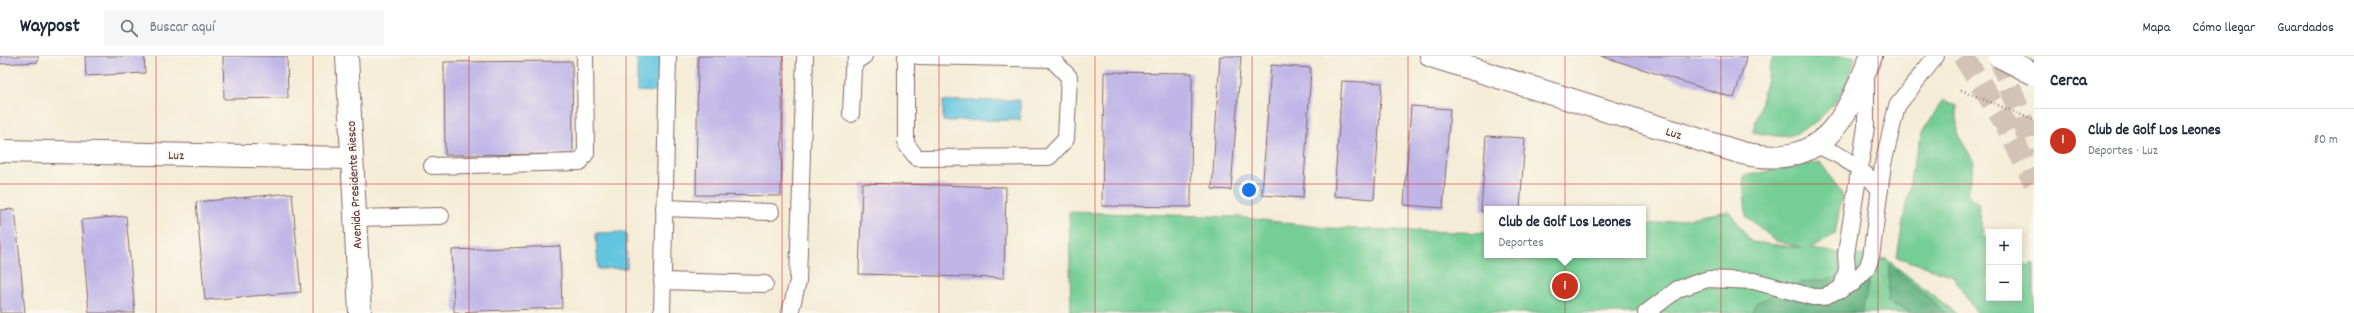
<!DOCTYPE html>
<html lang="es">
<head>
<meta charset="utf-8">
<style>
	body { margin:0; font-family:Dekko,sans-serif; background:#f6f6f7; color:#1f2937 }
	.controls { position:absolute; right:12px; bottom:12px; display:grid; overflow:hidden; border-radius:0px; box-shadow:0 2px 10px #0003 }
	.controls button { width:36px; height:36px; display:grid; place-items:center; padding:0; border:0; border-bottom:1px solid #e0e1e3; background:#fff; color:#1f2937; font:20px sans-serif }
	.you { position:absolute; left:1249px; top:134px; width:14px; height:14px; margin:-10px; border:3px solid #fff; border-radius:50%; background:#1a73e8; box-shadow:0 0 0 6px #1a73e833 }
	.badge { display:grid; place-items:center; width:26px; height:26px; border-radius:50%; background:#c8321e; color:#fff; font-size:13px; font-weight:700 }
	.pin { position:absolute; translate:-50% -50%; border:2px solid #fff; box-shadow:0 1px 4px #0006 }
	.popup { position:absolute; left:1484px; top:150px; width:162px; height:52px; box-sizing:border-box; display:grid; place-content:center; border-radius:0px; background:#fff; filter:drop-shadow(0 1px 3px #0005); font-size:13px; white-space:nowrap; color:#747a83 }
	.popup b { font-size:15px; color:#1f2937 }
	.popup::after { content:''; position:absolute; left:50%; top:100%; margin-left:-8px; border:8px solid transparent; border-top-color:#fff }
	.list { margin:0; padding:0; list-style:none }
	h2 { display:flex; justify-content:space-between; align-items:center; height:52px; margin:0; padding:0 16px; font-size:17px }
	h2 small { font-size:13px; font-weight:400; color:#747a83 }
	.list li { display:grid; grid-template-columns:26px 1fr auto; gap:12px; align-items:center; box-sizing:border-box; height:64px; padding:0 16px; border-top:1px solid #e0e1e3 }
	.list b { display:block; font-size:15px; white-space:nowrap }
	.list p { margin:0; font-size:13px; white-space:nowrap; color:#747a83 }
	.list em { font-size:13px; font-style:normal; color:#747a83 }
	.icon { flex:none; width:22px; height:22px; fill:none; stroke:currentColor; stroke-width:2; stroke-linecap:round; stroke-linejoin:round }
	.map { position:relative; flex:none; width:2034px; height:257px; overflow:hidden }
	header { display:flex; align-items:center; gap:24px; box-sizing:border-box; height:56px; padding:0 20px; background:#fff; border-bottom:1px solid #e0e1e3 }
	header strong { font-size:19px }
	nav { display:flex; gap:22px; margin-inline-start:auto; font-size:14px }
	.search { width:280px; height:36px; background:#f6f6f7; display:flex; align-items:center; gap:10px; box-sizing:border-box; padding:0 14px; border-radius:0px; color:#747a83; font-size:15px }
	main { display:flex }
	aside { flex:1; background:#fff }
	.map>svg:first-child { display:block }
	.green { fill:#75ce94; stroke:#607660 }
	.forest { fill:#60b17e; stroke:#556854 }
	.water { fill:#62c5e0; stroke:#567286 }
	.building { fill:#bfb6e7 }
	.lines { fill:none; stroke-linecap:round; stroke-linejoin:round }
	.motorway-tunnel { stroke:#d2c3b4; stroke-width:22; stroke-dasharray:22 11; stroke-linecap:butt }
	.service-casing { stroke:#866767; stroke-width:18 }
	.minor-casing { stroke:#866767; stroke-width:24 }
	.tertiary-casing { stroke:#866767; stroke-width:24 }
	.secondary-casing { stroke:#866767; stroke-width:24 }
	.service { stroke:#fff; stroke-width:16 }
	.minor { stroke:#fff; stroke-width:22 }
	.tertiary { stroke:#fff; stroke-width:22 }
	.secondary { stroke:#fff; stroke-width:22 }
	.primary-bridge-casing { stroke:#866767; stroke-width:24; stroke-linecap:butt }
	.path-bridge { stroke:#866767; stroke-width:2.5; stroke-dasharray:1 3; stroke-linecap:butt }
	.primary-bridge { stroke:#fff; stroke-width:22 }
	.grid { fill:none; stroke:#d62828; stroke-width:1; stroke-opacity:0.55 }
	.labels { text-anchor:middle; stroke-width:3.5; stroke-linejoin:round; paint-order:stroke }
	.street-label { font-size:13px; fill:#4a1f2b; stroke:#fbf7ec }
</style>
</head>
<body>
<header>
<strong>Waypost</strong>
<div class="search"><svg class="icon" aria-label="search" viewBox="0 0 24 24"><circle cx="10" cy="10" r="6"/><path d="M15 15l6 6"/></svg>Buscar aquí</div>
<nav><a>Mapa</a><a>Cómo llegar</a><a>Guardados</a></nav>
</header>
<main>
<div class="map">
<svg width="2034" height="257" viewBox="0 0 2034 257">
	<rect width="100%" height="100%" fill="#fbf7ec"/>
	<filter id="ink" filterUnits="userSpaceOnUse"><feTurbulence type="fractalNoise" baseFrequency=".025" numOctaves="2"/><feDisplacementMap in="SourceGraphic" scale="8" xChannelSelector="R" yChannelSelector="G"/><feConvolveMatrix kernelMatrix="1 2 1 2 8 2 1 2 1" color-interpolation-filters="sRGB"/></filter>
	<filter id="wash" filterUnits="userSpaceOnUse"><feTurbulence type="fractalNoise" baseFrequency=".012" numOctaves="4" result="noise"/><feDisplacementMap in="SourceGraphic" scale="16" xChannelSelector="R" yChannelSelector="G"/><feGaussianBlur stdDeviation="0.9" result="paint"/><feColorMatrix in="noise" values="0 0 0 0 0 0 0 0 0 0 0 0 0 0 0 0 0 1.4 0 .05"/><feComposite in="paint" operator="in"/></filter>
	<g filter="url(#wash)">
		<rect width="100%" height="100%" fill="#f4ecd6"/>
		<g class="green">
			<path d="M1773 0H1855C1850 31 1825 66 1795 78 1783 83 1766 78 1753 76Z"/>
			<polygon points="1943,44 1957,50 1957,77 1974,106 1967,138 1978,147 1983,180 1989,184 1989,242 2019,242 2019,204 2028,210 2034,207 2034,257 1977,257 1953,220 1897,201 1913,108 1923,75"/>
			<polygon points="1820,106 1842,138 1835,178 1811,193 1886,203 1956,257 1071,257 1069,156 1238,161 1326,172 1487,177 1487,199 1643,199 1643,170 1729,155 1751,186 1803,192 1776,185 1746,160 1743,120"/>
		</g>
		<g class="forest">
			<polygon points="1889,208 1946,257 1913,257 1888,246"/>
			<polygon points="1854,220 1869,225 1862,257 1751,257 1756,247 1803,226"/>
		</g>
		<g class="water">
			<polygon points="637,0 661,0 660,36 637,35"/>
			<polygon points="1020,44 1020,64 943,65 943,45"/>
			<polygon points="626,176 627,212 598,213 596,177"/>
		</g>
		<g id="blocks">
			<g class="building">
				<polygon points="0,0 38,0 38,6 0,8"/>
				<polygon points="85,0 144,0 145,17 86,20"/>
				<polygon points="223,0 287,0 288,42 224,43"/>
				<polygon points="698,0 783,0 781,140 696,139"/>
				<polygon points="1220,0 1241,0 1231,134 1212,133"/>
				<polygon points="1601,0 1747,0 1734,42"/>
				<polygon points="572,5 573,98 445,99 444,6"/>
				<polygon points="1271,9 1311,12 1303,142 1262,139"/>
				<polygon points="1104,16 1192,17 1191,151 1102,150"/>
				<polygon points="1342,25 1382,27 1374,143 1334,140"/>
				<polygon points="1411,50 1450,53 1443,152 1404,149"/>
				<polygon points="1486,80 1525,82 1520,153 1487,153 1487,156 1481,155"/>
				<polygon points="862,127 1006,131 1004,222 859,218"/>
				<polygon points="292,137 301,236 205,244 196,146"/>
				<polygon points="15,153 25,257 0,257 0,154"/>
				<polygon points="126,160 135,257 89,257 81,164"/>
				<polygon points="560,190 562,252 454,256 452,194"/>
			</g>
		</g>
	</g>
	<g filter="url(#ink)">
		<use href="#blocks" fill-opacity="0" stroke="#866767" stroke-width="1"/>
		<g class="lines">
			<g class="motorway-tunnel">
				<polyline points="1963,0 2004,65 2034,126"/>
				<polyline points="1999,0 2034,97"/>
			</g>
			<defs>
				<g id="service">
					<polyline points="906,0 906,88 917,102 1049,101 1066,83 1069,21 1052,3 918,0"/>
					<polyline points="851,58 853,13 856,5 864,0"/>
					<path d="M1816 89C1842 99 1863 112 1880 134"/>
					<polyline points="432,110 580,106 586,97 585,0"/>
					<polyline points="664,152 771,156"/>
					<polyline points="355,162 441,160"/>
					<polyline points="662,225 765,228"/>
					<polyline points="1841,234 1847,213 1846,198 1866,71 1866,16"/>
					<polyline points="662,257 668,0"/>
					<polyline points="790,257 798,225 805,0"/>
					<polyline points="1646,257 1678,233 1708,223 1754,225 1813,241 1823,241 1853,227 1867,212 1871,201 1883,108 1897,50 1936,0"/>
				</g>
				<polyline id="minor" points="0,95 352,102"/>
				<path id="tertiary" d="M1431 0 1742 97C1823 115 1845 65 1871 0"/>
				<polyline id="secondary" points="347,0 360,257"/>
			</defs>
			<use href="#service" class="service-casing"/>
			<use href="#minor" class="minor-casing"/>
			<use href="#tertiary" class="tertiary-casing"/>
			<use href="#secondary" class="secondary-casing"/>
			<use href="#service" class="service"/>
			<use href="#minor" class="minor"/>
			<use href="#tertiary" class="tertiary"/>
			<use href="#secondary" class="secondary"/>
			<defs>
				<polyline id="primary-bridge" points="1999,0 2034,18"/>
			</defs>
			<use href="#primary-bridge" class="primary-bridge-casing"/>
			<polyline class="path-bridge" points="1961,34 2034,64"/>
			<use href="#primary-bridge" class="primary-bridge"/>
		</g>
	</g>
	<path class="grid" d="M156 0V257M313 0V257M469 0V257M626 0V257M782 0V257M939 0V257M1095 0V257M1252 0V257M1408 0V257M1565 0V257M1721 0V257M1878 0V257M0 128H2034"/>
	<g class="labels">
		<g class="street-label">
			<text transform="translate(1674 76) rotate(17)" y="5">Luz</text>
			<text transform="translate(176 98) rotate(1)" y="5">Luz</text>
			<text transform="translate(353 129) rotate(-93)" y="5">Avenida Presidente Riesco</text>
		</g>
	</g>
</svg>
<div class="controls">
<button>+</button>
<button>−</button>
</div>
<div class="you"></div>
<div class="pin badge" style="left:1565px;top:230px">1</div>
<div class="popup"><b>Club de Golf Los Leones</b>Deportes</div>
</div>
<aside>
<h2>Cerca<small></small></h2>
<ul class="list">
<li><span class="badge">1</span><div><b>Club de Golf Los Leones</b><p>Deportes · Luz</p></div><em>80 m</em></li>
</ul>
</aside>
</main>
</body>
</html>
